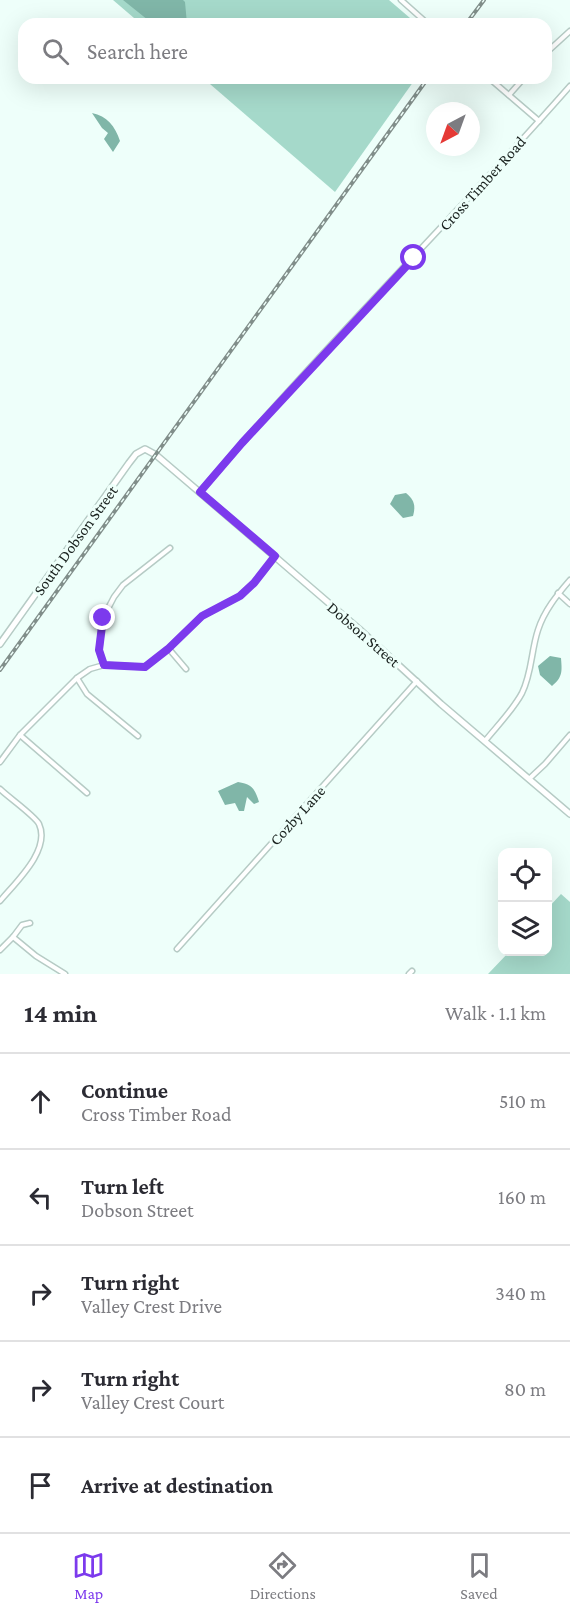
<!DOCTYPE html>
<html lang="en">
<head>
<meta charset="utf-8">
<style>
	body { margin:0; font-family:"Crimson Pro",serif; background:#f7f7f7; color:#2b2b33 }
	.controls { position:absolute; right:18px; bottom:18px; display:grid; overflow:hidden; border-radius:12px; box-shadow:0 6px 24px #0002 }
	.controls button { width:54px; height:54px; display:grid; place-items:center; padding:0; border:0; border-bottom:2px solid #e1e1e2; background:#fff; color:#2b2b33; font:30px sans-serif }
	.compass { position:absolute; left:426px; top:102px; width:54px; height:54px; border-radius:50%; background:#fff; box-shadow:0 6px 24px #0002; rotate:221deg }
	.stop { position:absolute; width:18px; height:18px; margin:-14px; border:4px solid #7c3aed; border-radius:50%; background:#fff }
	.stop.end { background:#7c3aed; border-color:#fff; box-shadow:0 2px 6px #0008 }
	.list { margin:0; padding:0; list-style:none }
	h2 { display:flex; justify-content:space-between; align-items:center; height:78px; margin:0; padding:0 24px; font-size:26px }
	h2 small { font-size:20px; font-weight:400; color:#7c7c81 }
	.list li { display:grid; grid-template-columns:39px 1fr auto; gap:18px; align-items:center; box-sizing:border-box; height:96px; padding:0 24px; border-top:2px solid #e1e1e2 }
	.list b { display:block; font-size:22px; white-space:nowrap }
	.list p { margin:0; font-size:20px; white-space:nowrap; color:#7c7c81 }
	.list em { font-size:20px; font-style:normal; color:#7c7c81 }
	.icon { flex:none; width:33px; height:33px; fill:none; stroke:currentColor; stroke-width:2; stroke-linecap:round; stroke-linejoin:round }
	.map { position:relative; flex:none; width:570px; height:974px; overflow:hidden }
	.search { position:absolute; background:#fff; box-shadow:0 6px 24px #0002; left:18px; right:18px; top:18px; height:66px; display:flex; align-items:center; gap:15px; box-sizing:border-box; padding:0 21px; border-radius:18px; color:#7c7c81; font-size:22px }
	.sheet { height:558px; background:#fff }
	nav { display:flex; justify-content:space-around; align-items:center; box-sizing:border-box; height:84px; border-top:2px solid #e1e1e2; background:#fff; font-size:16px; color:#7c7c81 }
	nav a { display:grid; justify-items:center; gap:3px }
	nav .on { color:#7c3aed }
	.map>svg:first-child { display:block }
	.green { fill:#a5d9ca }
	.water { fill:#80b6a8 }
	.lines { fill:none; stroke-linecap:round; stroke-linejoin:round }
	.street-casing { stroke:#b6cbc5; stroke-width:7 }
	.secondary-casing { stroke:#b6cbc5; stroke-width:8 }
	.street { stroke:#fff; stroke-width:4 }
	.secondary { stroke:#fff; stroke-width:5 }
	.rail-casing { stroke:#818e8a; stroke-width:4 }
	.rail { stroke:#eefffa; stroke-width:1.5; stroke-dasharray:4.5; stroke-linecap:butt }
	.route { stroke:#7c3aed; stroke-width:8 }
	.labels { text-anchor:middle; stroke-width:6; stroke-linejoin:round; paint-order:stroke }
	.street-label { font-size:16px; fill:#19211e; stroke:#eefffa }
</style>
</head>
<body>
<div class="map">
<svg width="570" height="974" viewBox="0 0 570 974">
	<rect width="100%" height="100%" fill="#eefffa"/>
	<g class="green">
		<polygon points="113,0 389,0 417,24 141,24"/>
		<polygon points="203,78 416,78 335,192"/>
		<polygon points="561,894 570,902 570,974 488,974 509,952 548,951 548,908"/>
	</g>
	<g class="water">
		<polygon points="123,0 183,0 185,2 187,24 153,24"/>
		<path d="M92 113C107 116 115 126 120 141L113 152 104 139 108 133 102 128Z"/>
		<path d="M406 493C414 500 416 505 413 516L403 518 390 504 395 495Z"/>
		<path d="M550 656 561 658C562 671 563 677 552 686L540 675 538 666Z"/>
		<path d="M238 782C252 784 255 789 259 802L254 804 247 797 244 811H239L235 803 225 805 218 791Z"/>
	</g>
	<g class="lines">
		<defs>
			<g id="street">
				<polyline points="401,0 428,24"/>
				<polyline points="546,53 570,31"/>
				<polyline points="489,78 539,121"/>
				<polyline points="509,95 524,78"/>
				<path d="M200 492C318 352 449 224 570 86"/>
				<polyline points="558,593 570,604"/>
				<polyline points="169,649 186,669"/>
				<polyline points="104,665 99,650 103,618 114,597 123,585 170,548"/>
				<polyline points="77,678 87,694 138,736"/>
				<polyline points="20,735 87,793"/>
				<path d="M485 741C497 726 513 710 522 693 532 673 531 651 538 630 544 611 557 595 570 580"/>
				<polyline points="0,762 20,735 77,678 90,669 104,665 145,667 168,649 202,616 240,596 254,583 275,557"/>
				<polyline points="529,779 545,764 570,735"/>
				<path d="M0 789C8 797 35 816 39 824 51 850 16 882 0 901"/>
				<polyline points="13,937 36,956 65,974"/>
				<polyline points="177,949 417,681"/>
				<polyline points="0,950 13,937 22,925 30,923"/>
				<polyline points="409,974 412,971"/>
			</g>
			<polyline id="secondary" points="0,644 129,463 136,454 145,449 156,455 259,543 359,629 441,704 570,814"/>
		</defs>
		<use href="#street" class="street-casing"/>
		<use href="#secondary" class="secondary-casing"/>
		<use href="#street" class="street"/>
		<use href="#secondary" class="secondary"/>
		<defs>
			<g id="rail">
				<polyline points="466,24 484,0"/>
				<polyline points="0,670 428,78"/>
			</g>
		</defs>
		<use href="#rail" class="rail-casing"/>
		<use href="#rail" class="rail"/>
	</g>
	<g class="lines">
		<polyline class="route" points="103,618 99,650 104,665 145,667 168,649 202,616 240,596 254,583 275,556 200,492 242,443 414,258"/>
	</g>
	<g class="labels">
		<g class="street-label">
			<text transform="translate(482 183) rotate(-48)" y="6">Cross Timber Road</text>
			<text transform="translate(75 540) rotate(-54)" y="6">South Dobson Street</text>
			<text transform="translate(364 634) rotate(41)" y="6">Dobson Street</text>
			<text transform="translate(297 815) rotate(-48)" y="6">Cozby Lane</text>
		</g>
	</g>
</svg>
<div class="controls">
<button><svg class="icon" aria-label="locate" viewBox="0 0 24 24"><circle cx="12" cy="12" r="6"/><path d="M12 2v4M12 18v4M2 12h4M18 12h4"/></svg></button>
<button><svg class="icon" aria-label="layers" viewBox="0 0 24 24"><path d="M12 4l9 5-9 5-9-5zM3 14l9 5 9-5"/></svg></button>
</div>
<svg class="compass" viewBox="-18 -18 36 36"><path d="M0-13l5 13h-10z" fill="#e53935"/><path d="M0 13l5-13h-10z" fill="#7c7c81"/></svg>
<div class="stop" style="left:414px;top:258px"></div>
<div class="stop end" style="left:103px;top:618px"></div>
<div class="search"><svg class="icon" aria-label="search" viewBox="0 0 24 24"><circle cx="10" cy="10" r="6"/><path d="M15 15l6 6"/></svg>Search here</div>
</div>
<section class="sheet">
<h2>14 min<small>Walk · 1.1 km</small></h2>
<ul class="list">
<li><svg class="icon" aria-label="ahead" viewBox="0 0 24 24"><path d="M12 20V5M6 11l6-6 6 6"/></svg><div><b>Continue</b><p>Cross Timber Road</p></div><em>510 m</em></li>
<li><svg class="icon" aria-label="left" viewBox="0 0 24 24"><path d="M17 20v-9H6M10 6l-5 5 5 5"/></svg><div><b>Turn left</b><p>Dobson Street</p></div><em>160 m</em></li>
<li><svg class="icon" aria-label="right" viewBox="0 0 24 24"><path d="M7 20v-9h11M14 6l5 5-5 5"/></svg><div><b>Turn right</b><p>Valley Crest Drive</p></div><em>340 m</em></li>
<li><svg class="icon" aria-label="right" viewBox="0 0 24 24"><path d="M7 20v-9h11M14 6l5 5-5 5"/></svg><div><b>Turn right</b><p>Valley Crest Court</p></div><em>80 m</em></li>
<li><svg class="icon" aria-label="arrive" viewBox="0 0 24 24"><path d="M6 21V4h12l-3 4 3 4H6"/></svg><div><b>Arrive at destination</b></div></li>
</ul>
</section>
<nav>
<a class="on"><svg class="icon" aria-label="map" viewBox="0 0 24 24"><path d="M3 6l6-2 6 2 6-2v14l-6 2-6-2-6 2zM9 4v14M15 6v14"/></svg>Map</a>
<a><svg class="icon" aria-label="directions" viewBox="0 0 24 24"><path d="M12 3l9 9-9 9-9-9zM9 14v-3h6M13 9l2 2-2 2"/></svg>Directions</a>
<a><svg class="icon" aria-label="saved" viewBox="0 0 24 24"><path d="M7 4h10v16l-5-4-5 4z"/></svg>Saved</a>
</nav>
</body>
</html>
